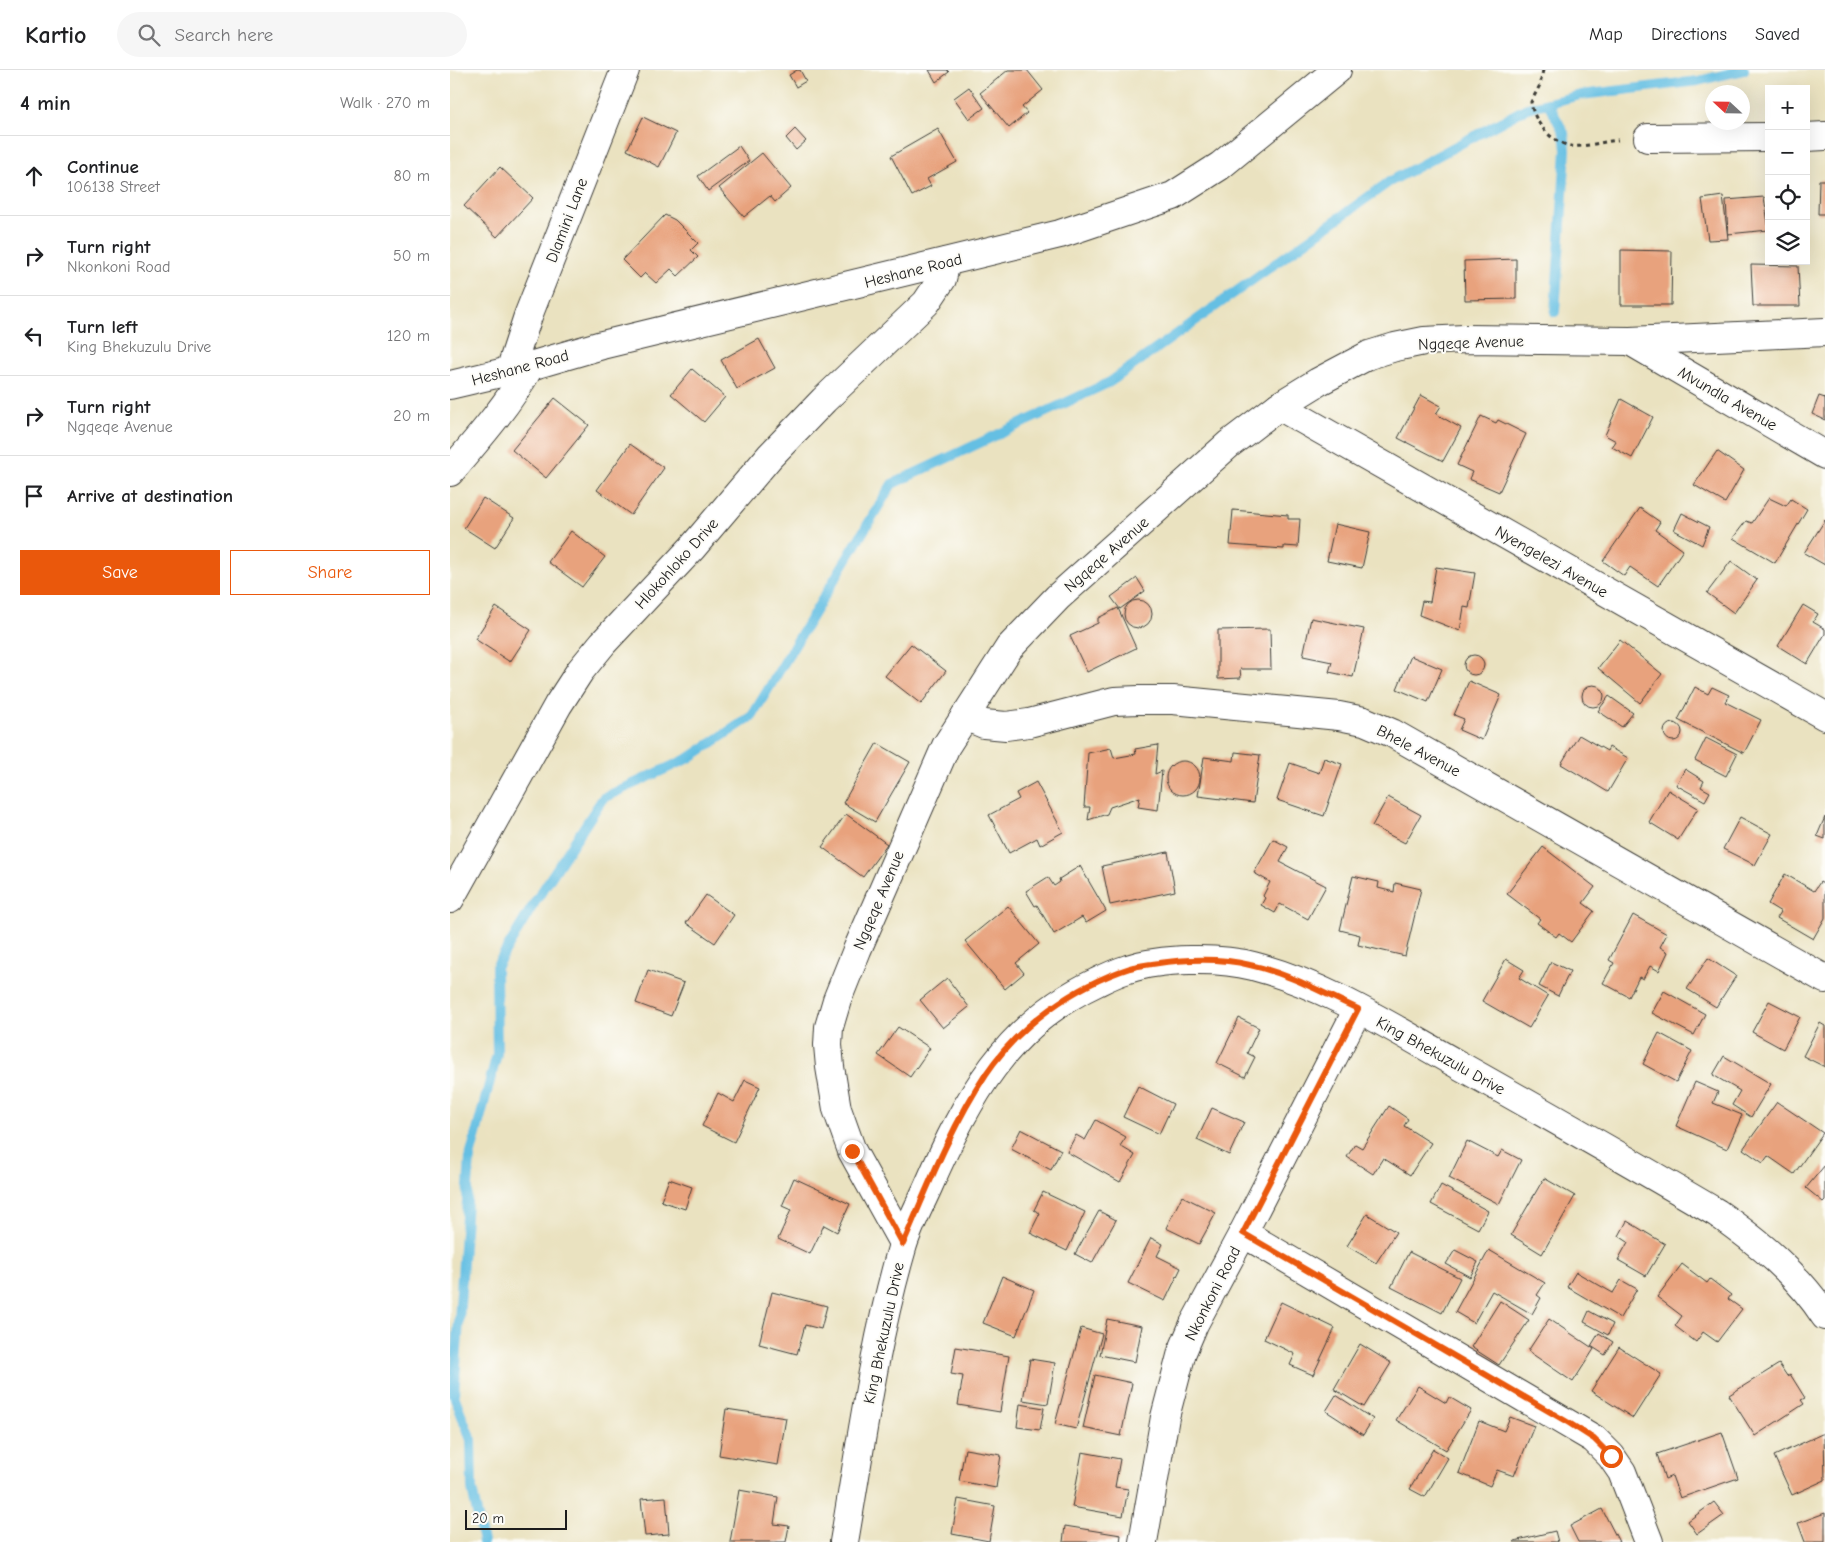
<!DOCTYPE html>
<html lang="en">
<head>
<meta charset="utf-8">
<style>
	body { margin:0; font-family:"Comic Neue",sans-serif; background:#f6f6f6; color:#202124 }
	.controls { position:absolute; right:15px; top:15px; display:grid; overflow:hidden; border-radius:0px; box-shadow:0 5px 20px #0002 }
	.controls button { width:45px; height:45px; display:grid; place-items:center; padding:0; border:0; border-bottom:1px solid #e0e0e0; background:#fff; color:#202124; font:25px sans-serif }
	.compass { position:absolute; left:1255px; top:15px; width:45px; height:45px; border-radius:50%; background:#fff; box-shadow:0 5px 20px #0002; rotate:292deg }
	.scale { position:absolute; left:15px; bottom:12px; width:102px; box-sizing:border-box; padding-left:5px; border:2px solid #1c1c1c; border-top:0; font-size:14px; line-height:18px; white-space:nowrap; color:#1c1c1c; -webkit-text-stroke:4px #fdfcf7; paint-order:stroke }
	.stop { position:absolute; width:15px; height:15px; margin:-11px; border:4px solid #ea580c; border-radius:50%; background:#fff }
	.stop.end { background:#ea580c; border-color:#fff; box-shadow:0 1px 5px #0008 }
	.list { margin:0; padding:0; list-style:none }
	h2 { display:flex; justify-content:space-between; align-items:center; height:65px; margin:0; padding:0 20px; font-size:21px }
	h2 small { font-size:16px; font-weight:400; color:#757577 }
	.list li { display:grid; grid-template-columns:32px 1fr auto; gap:15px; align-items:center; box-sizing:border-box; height:80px; padding:0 20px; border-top:1px solid #e0e0e0 }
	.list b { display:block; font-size:19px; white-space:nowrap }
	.list p { margin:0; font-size:16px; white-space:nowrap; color:#757577 }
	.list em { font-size:16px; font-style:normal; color:#757577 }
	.actions { display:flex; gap:10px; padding:15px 20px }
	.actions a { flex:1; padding:11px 0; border:1px solid #ea580c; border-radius:0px; text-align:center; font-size:18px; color:#ea580c }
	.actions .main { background:#ea580c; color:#fff }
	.icon { flex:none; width:28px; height:28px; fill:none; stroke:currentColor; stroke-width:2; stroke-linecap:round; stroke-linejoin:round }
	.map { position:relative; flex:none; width:1375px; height:1472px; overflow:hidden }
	header { display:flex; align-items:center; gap:30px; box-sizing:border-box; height:70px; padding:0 25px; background:#fff; border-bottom:1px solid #e0e0e0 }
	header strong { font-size:24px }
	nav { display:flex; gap:28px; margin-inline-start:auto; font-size:18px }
	.search { width:350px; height:45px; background:#f6f6f6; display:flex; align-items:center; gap:12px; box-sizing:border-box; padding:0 18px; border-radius:28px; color:#757577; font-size:19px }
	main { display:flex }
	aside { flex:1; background:#fff }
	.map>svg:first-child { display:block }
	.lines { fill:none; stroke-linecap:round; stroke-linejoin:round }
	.stream { stroke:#65bfe3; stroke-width:10 }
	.building { fill:#e8a27d }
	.minor-casing { stroke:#3b3a35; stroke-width:30 }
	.tertiary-casing { stroke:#3b3a35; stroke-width:30 }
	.path { stroke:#3b3a35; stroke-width:3; stroke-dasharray:4 4; stroke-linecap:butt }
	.minor { stroke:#fff; stroke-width:28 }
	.tertiary { stroke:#fff; stroke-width:28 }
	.route { stroke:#ea580c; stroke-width:6 }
	.labels { text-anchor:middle; stroke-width:4; stroke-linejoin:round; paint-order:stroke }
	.street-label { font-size:16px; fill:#1c1c1c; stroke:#fdfcf7 }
</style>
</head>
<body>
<header>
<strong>Kartio</strong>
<div class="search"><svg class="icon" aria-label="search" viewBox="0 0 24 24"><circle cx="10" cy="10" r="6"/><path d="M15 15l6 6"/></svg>Search here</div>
<nav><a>Map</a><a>Directions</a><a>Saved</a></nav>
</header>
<main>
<aside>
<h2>4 min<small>Walk · 270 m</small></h2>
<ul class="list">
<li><svg class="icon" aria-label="ahead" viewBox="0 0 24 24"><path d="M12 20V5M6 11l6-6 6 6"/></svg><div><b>Continue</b><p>106138 Street</p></div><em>80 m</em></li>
<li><svg class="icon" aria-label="right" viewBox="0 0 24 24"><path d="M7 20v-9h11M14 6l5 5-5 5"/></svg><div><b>Turn right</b><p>Nkonkoni Road</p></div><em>50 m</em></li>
<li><svg class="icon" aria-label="left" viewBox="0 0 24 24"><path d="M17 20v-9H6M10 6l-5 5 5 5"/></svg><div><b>Turn left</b><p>King Bhekuzulu Drive</p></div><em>120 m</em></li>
<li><svg class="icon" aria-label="right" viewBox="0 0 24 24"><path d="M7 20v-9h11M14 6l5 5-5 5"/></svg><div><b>Turn right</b><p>Ngqeqe Avenue</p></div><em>20 m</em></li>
<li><svg class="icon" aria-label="arrive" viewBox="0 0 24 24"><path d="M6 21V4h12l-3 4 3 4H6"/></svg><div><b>Arrive at destination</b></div></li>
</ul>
<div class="actions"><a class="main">Save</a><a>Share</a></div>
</aside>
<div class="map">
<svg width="1375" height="1472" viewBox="0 0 1375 1472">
	<rect width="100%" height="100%" fill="#fdfcf7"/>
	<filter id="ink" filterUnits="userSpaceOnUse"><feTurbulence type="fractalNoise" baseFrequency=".02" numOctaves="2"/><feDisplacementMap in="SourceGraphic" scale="10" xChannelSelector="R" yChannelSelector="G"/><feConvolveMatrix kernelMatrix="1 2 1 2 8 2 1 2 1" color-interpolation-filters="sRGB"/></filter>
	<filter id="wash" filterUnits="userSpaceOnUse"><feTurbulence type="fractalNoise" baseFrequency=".0096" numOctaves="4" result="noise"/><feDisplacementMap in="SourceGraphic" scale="20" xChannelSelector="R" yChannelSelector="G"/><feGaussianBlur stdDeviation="1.12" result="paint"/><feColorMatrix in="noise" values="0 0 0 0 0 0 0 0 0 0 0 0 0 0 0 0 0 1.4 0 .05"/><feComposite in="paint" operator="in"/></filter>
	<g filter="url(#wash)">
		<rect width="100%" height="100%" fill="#eae2c0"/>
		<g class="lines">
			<g class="stream">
				<polyline points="1098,33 1114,63 1116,80 1105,242"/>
				<polyline points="33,1472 22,1419 21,1370 4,1325 20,1087 47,984 46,897 85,832 153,728 239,688 302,646 442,414 660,312 939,112 1077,38 1131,25 1248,11 1294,0"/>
			</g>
		</g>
		<g id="blocks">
			<g class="building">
				<polygon points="347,0 350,0 356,11 346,17 339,5"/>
				<polygon points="479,0 497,0 499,2 486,12"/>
				<polygon points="558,0 577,0 593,20 572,37 577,43 559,58 530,23"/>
				<polygon points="519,17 534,38 519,49 504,28"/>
				<polygon points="193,47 226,63 209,97 177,80"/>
				<polygon points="345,59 356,71 346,80 336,68"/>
				<polygon points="488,59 507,92 477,109 481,116 462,126 441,86"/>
				<polygon points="289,76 299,91 258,121 248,106"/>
				<polygon points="312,83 341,118 325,132 320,126 294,147 269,118"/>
				<polygon points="50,97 83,128 47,167 14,136"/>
				<polygon points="1369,110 1375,110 1375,144 1368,144"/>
				<polygon points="1273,126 1278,169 1258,170 1252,129"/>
				<polygon points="1314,127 1319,160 1278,164 1276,130"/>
				<polygon points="215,145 225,150 248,173 241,180 248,187 228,206 221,199 206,213 195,203 190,208 172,190"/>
				<polygon points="1171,180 1222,181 1221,235 1171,235"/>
				<polygon points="1066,189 1066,229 1015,230 1014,191"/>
				<polygon points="1301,195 1348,196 1350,236 1303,236"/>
				<polygon points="309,269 325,298 287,319 271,290"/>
				<polygon points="242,299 275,327 254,352 221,324"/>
				<polygon points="971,325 991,336 986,344 1011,358 993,391 948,368"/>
				<polygon points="1369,326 1375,328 1375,350 1362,344"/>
				<polygon points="105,328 139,355 96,408 62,380"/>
				<polygon points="1171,329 1203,347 1182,388 1162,377 1166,371 1155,365"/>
				<polygon points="1031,346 1046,353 1048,350 1076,364 1049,422 1019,409 1022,402 1007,395"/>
				<polygon points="180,374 214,398 181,445 147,420"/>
				<polygon points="1267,381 1294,400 1275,433 1244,415"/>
				<polygon points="33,428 64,448 45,478 14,458"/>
				<polygon points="1319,428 1336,436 1341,429 1357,439 1325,493 1283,468 1296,451 1302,453"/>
				<polygon points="1190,438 1210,452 1205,460 1233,480 1208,516 1180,497 1174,506 1153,491"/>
				<polygon points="783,440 838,445 838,449 850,449 848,477 834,476 834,479 780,475"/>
				<polygon points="1232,443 1259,457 1252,475 1224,460"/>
				<polygon points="1375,450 1375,495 1354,483"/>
				<polygon points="885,454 920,462 912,498 877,491"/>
				<polygon points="121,461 155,487 132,517 98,492"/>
				<polygon points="1281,491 1307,510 1284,543 1257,523"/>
				<polygon points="986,497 1025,503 1019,538 1014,537 1010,561 969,545 972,531 980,532"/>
				<polygon points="687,508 695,521 670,539 661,527"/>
				<circle cx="688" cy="544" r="14"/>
				<polygon points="1353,535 1368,544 1363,552 1375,559 1375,564 1357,594 1328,576"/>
				<polygon points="46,537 81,560 60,592 25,569"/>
				<polygon points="668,538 686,578 637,602 620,566 648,553 648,548"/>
				<polygon points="861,548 914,559 903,607 879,602 882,592 853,586"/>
				<polygon points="820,559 821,599 790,599 791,608 768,609 768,560"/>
				<polygon points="1170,570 1212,604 1190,633 1148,598"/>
				<polygon points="461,574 496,601 471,634 435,606"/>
				<circle cx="1024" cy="595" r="10"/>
				<polygon points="961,586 992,599 978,632 947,619"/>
				<polygon points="1019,611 1051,625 1032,670 1009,660 1014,649 1004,645"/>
				<circle cx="1143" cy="626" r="11"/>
				<polygon points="1245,617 1258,624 1262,617 1279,625 1275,632 1311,650 1294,683 1228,650"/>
				<polygon points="1159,626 1183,643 1172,657 1148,641"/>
				<circle cx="1223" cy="662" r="9"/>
				<polygon points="1129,665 1157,681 1159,677 1178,688 1158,722 1111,694"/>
				<polygon points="1256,668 1287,684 1276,706 1245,690"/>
				<polygon points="427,673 460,692 425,752 393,733"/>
				<polygon points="708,675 705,704 712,701 708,740 688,737 690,727 660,737 657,744 638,750 640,737 634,737 638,683 661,678 664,688 686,684 685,679"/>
				<polygon points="785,682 810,685 803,733 748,726 754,687 784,691"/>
				<polygon points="874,688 892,694 874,746 827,730 840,693 869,703"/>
				<circle cx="733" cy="708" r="17"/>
				<polygon points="1235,699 1254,711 1251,717 1260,722 1255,731 1226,715"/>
				<polygon points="586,712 613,762 590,775 587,768 559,783 539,745 569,729 566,723"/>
				<polygon points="1218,720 1248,738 1228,770 1199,752"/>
				<polygon points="938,727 971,745 955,773 922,756"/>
				<polygon points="396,744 437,774 413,807 372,777"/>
				<polygon points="1290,747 1322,764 1305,795 1273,779"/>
				<polygon points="1375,747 1375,769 1367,766"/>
				<polygon points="823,769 838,777 830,792 876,816 858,849 830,834 825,843 811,835 815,828 813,826 820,812 804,803"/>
				<polygon points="1093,777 1145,817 1133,833 1144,841 1121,872 1109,863 1106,867 1087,853 1090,849 1057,824"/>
				<polygon points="718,782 725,821 660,835 652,796"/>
				<polygon points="630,796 656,841 636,853 632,847 604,864 587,835 585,836 576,821 598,807 604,816 610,812 609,809"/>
				<polygon points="1335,804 1364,821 1370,812 1375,815 1375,848 1363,869 1327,848 1331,842 1318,834"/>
				<polygon points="903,806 929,812 928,818 944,822 945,813 971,819 955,886 908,875 910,865 890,860"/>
				<polygon points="256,825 284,845 265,873 236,853"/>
				<polygon points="558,836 589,874 566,893 574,903 555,919 515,871"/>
				<polygon points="1183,845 1217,864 1210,877 1218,882 1209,901 1200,896 1193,909 1189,907 1179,927 1153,913 1164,893 1159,890"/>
				<polygon points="1258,888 1286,906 1266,937 1237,919"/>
				<polygon points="1056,889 1074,900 1069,908 1098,926 1079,958 1032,931"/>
				<polygon points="1101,892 1120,901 1108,926 1089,916"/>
				<polygon points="198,900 234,913 221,946 186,933"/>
				<polygon points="497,908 519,937 493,958 470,930"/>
				<polygon points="1214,921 1255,944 1244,965 1202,943"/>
				<polygon points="1319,931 1350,947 1333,979 1302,962"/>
				<polygon points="789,948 809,958 797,983 805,987 795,1007 767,993"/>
				<polygon points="1370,953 1375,956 1375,997 1353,986"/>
				<polygon points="448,957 480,978 460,1007 428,985"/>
				<polygon points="1209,963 1242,981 1226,1012 1193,994"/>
				<polygon points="1274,986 1321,1014 1301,1047 1282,1035 1290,1021 1263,1005"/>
				<polygon points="295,1010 310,1017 284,1072 252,1056 268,1023 284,1032"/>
				<polygon points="1245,1012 1268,1022 1263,1033 1292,1045 1277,1079 1226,1056"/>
				<polygon points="688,1016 723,1034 709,1064 673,1047"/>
				<polygon points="1327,1032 1373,1063 1344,1104 1318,1086 1313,1093 1293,1079"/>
				<polygon points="939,1036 958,1049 954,1056 981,1073 960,1105 933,1088 923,1104 897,1087 905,1074 912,1078"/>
				<polygon points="762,1038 794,1052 779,1085 747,1070"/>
				<polygon points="646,1050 676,1067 670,1076 685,1085 670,1112 617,1082 626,1065 635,1070"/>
				<polygon points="571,1059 611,1080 601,1100 561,1079"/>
				<polygon points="1017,1071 1048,1087 1052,1080 1071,1090 1049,1134 999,1108"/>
				<polygon points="1375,1095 1375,1130 1373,1132 1356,1118"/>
				<polygon points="344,1108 400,1134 387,1162 374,1155 360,1184 328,1169 341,1140 332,1136"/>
				<polygon points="1094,1108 1125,1126 1092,1184 1061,1165"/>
				<polygon points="219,1109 242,1117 235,1139 211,1131"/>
				<polygon points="991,1115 1038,1141 1028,1159 981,1134"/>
				<polygon points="593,1122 635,1142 617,1181 580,1163 590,1143 584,1140"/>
				<polygon points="732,1126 766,1143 749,1174 716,1158"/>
				<polygon points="649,1141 666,1150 642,1193 625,1184"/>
				<polygon points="917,1144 946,1162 926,1193 897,1176"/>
				<polygon points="1177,1151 1215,1174 1196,1206 1168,1190 1178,1172 1169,1166"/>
				<polygon points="701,1168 713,1174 707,1186 731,1198 715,1231 678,1213"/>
				<polygon points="1005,1180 1028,1192 1020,1207 996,1194"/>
				<polygon points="1039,1180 1095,1213 1087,1225 1091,1228 1082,1244 1042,1221 1024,1253 1005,1242"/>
				<polygon points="959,1182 1010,1208 992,1243 941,1217"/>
				<polygon points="1232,1194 1257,1213 1260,1209 1281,1225 1278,1229 1292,1239 1267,1272 1253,1262 1246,1272 1225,1256 1232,1246 1207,1227"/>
				<polygon points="1126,1202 1163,1223 1171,1210 1187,1219 1170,1248 1117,1217"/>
				<polygon points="552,1206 584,1220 566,1266 533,1253"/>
				<polygon points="322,1222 377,1236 371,1259 355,1255 347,1284 309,1274"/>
				<polygon points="1050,1231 1079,1250 1049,1295 1021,1277"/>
				<polygon points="831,1232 885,1258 863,1305 840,1295 845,1284 814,1269"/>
				<polygon points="1139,1241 1163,1254 1158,1265 1134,1252"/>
				<polygon points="657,1249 692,1256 685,1292 650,1285"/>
				<polygon points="1099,1249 1144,1279 1123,1312 1078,1281"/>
				<polygon points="631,1258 652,1264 626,1359 605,1354"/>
				<polygon points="1149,1263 1163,1272 1155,1285 1141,1276"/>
				<polygon points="910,1274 941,1293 914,1337 884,1319"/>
				<polygon points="506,1277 559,1286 550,1342 508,1335 513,1306 501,1304"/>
				<polygon points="1169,1277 1211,1304 1183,1348 1141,1321"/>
				<polygon points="580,1289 605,1293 598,1334 573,1330"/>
				<polygon points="1329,1294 1337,1306 1340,1304 1355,1328 1351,1330 1354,1334 1305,1366 1279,1325"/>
				<polygon points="645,1305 682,1313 671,1366 633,1358"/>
				<polygon points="968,1316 996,1333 999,1327 1021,1340 996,1380 946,1350"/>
				<polygon points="886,1325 923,1349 913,1365 876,1341"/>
				<polygon points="570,1334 594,1338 590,1360 567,1357"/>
				<polygon points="276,1339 336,1348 328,1395 269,1385"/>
				<polygon points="1060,1347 1084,1356 1064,1406 1047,1400 1040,1416 1009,1403 1029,1351 1054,1361"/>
				<polygon points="1272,1362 1288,1408 1230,1428 1222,1406 1215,1409 1207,1384"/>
				<polygon points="1374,1363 1375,1410 1342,1425 1324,1386"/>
				<polygon points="515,1379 551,1385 546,1418 509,1411"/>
				<polygon points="983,1379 998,1388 975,1427 960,1419"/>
				<polygon points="632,1382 670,1389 665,1417 678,1419 673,1446 622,1437"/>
				<polygon points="289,1420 328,1427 324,1454 339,1456 336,1472 280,1472"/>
				<polygon points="216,1427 219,1464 195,1466 191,1429"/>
				<polygon points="508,1429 545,1436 539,1471 502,1464"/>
				<polygon points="1264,1432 1274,1445 1247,1464 1238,1451"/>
				<polygon points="1152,1439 1169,1472 1128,1472 1120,1456"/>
				<polygon points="1375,1443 1375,1472 1355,1472 1348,1453"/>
				<polygon points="615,1456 671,1465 670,1472 613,1472"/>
				<polygon points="1105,1461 1108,1472 1064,1472 1064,1471"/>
			</g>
		</g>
	</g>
	<g filter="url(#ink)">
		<use href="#blocks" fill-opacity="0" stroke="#3b3a35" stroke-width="1"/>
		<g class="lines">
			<defs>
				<g id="minor">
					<polyline points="1356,67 1375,66"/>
					<polyline points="1198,68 1319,67"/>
					<polyline points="1180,271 1375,385"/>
					<polyline points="60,301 78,246 175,0"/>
					<polyline points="0,315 80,296 152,275 610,164 723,126 770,96 887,0"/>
					<polyline points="829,336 1375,646"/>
					<path d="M0 402C29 368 58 335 80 296"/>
					<polyline points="515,646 534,654 556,656 579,653 664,631 689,630 723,630 889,646 914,651 942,663 1375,909"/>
					<polyline points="0,829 108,635 130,601 153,573 242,478 320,386 374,330 476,233 492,209 496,192"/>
					<polyline points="793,1163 1144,1369 1161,1386 1172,1402 1199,1472"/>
					<polyline points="453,1173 402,1081 387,1039 380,997 378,975 379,957 387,930 407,880 496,676 559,578 608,527 779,374 829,336 868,312 919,285 945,277 974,271 1014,269 1180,271 1375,262"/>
					<polyline points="693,1472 715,1347 732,1282 744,1254 793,1163 908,939"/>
				</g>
				<path id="tertiary" d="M394 1472C411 1374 424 1274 452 1178 458 1157 469 1137 478 1117 516 1029 557 954 647 912 657 907 668 902 678 899 710 888 770 887 803 896 876 915 941 957 1007 994 1094 1043 1181 1092 1267 1143 1308 1172 1347 1203 1375 1246"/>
			</defs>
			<use href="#minor" class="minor-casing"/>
			<use href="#tertiary" class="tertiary-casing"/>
			<path class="path" d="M1093 0 1090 15 1081 32C1083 51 1101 73 1121 76 1131 78 1156 71 1168 70"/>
			<use href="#minor" class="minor"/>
			<use href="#tertiary" class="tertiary"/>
		</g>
	</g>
	<g class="lines" filter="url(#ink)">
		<path class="route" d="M402 1081 453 1174C478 1116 501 1057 536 1004 569 955 624 916 680 898 687 896 695 895 702 894 735 889 768 887 800 895 838 903 873 923 908 939L793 1163 1119 1353 1144 1369 1161 1386"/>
	</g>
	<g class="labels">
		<g class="street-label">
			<text transform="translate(116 150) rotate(-69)" y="6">Dlamini Lane</text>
			<text transform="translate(463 200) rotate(-14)" y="6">Heshane Road</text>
			<text transform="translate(1021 272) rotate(-2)" y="6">Ngqeqe Avenue</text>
			<text transform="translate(70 297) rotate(-15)" y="6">Heshane Road</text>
			<text transform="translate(1278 328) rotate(30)" y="6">Mvundla Avenue</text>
			<text transform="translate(656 484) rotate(-41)" y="6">Ngqeqe Avenue</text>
			<text transform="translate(1102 491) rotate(30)" y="6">Nyengelezi Avenue</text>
			<text transform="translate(226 493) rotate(-48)" y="6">Hlokohloko Drive</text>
			<text transform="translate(969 680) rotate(28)" y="6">Bhele Avenue</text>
			<text transform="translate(428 830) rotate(-67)" y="6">Ngqeqe Avenue</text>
			<text transform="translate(991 985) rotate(29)" y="6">King Bhekuzulu Drive</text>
			<text transform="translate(762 1223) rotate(-63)" y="6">Nkonkoni Road</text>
			<text transform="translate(433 1263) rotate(-78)" y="6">King Bhekuzulu Drive</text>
		</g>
	</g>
</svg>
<div class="controls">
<button>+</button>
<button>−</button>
<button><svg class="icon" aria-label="locate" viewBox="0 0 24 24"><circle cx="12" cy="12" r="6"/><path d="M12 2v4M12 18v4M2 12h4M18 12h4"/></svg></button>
<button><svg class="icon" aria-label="layers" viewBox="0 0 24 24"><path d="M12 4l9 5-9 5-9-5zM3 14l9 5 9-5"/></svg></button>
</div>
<svg class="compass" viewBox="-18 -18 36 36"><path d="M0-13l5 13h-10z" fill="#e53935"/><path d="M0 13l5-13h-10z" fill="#757577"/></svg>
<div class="scale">20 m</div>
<div class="stop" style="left:1161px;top:1386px"></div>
<div class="stop end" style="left:402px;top:1081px"></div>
</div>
</main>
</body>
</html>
